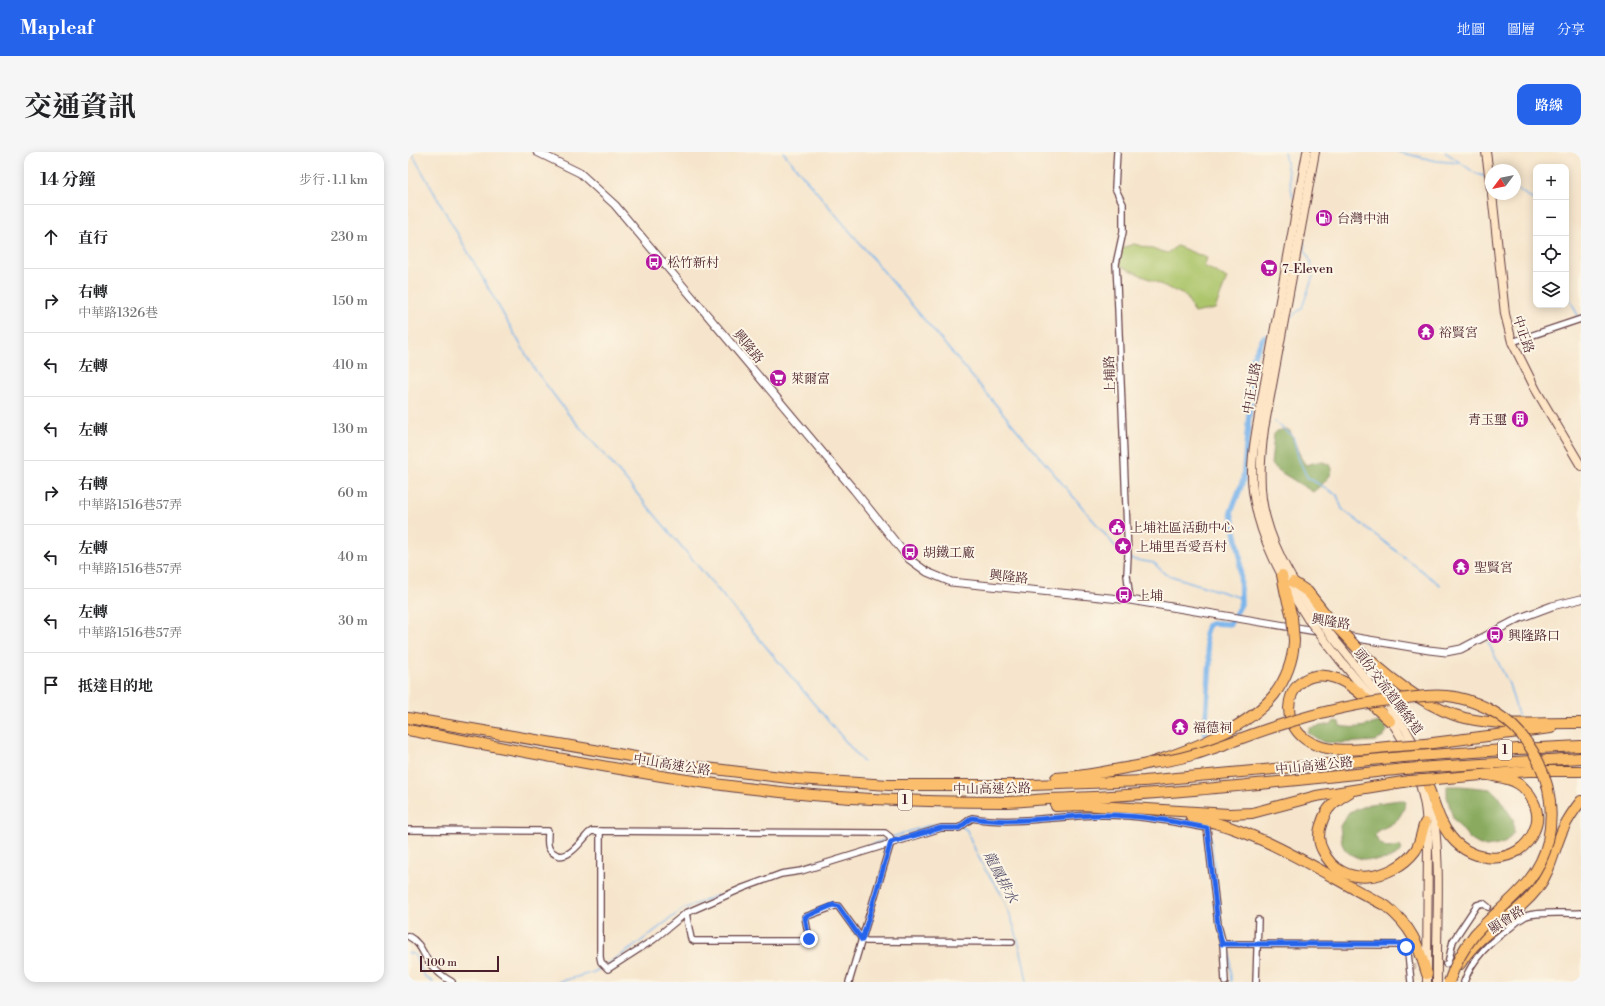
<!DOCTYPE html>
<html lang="zh-TW">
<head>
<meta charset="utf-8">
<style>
	body { margin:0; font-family:"Libre Bodoni","Noto Serif TC",serif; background:#f6f6f6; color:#202124 }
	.controls { position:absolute; right:12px; top:12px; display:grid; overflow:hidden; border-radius:8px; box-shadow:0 2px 10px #0003 }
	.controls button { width:36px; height:36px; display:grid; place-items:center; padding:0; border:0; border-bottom:1px solid #e0e0e0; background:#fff; color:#202124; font:20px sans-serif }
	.compass { position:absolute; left:1077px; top:12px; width:36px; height:36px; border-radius:50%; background:#fff; box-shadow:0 2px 10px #0003; rotate:238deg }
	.scale { position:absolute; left:12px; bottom:10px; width:79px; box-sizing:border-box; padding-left:4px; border:2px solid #4a1f2b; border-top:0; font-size:11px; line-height:14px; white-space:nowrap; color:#4a1f2b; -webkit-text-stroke:3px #fcf5e5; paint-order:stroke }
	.stop { position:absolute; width:12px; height:12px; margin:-9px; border:3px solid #2563eb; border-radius:50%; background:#fff }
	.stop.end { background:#2563eb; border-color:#fff; box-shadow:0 1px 4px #0008 }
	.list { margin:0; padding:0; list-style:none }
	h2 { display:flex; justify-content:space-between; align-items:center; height:52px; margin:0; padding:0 16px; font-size:17px }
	h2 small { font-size:13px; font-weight:400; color:#757577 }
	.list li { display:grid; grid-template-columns:26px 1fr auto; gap:12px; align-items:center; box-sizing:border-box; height:64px; padding:0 16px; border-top:1px solid #e0e0e0 }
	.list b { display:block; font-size:15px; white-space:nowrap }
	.list p { margin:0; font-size:13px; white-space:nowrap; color:#757577 }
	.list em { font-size:13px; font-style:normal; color:#757577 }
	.icon { flex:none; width:22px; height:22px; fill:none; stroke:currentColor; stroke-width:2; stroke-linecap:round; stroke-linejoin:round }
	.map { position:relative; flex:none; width:1173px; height:830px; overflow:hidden; border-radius:12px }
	header { display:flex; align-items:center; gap:24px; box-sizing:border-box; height:56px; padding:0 20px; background:#2563eb; color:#fff }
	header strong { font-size:19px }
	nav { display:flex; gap:22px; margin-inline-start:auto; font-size:14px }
	.intro { display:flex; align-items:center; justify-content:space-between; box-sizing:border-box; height:96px; padding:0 24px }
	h1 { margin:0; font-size:28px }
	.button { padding:10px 18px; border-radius:12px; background:#2563eb; color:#fff; font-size:14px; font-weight:700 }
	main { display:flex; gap:24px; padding:0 24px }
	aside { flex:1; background:#fff; border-radius:12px; box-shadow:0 2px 10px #0003 }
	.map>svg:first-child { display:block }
	.green { fill:#acc56b; stroke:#7b724b }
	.forest { fill:#89aa5f; stroke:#6a6445 }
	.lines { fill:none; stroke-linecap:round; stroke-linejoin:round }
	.stream { stroke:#7bb5ec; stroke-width:1.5 }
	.canal { stroke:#7bb5ec; stroke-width:5.5 }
	.minor-tunnel { stroke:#d4bdac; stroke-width:5.5; stroke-dasharray:5.5 3; stroke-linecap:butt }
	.minor-casing { stroke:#643d43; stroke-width:8 }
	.tertiary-casing { stroke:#643d43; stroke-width:9 }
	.secondary-casing { stroke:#643d43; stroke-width:10 }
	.motorway-casing { stroke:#643d43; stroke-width:12 }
	.minor { stroke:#fff; stroke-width:5.5 }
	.tertiary { stroke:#fff; stroke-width:7 }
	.secondary { stroke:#fde5c5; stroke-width:8 }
	.motorway { stroke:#fabe6d; stroke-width:10 }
	.secondary-bridge-casing { stroke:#643d43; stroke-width:10; stroke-linecap:butt }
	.motorway-bridge-casing { stroke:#643d43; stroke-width:12; stroke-linecap:butt }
	.secondary-bridge { stroke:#fde5c5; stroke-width:8 }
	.motorway-bridge { stroke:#fabe6d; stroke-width:10 }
	.route { stroke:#2563eb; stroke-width:5 }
	.labels { text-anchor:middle; stroke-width:4; stroke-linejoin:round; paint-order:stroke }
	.shield { fill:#fcf5e5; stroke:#7f5f63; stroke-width:1 }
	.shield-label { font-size:12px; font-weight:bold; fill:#4a1f2b }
	.poi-label { font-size:13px; fill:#4a1f2b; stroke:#fcf5e5; text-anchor:start }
	.street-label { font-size:13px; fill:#4a1f2b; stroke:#fcf5e5 }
	.water-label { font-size:14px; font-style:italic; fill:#5b546f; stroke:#fcf5e5 }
</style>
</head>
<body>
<header>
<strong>Mapleaf</strong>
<nav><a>地圖</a><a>圖層</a><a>分享</a></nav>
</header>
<div class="intro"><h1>交通資訊</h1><a class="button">路線</a></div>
<main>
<aside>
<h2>14 分鐘<small>步行 · 1.1 km</small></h2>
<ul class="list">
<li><svg class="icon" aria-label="ahead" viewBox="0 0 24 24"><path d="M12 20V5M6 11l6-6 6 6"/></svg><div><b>直行</b></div><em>230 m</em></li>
<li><svg class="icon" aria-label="right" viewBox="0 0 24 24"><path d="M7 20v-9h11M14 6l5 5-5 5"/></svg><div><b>右轉</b><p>中華路1326巷</p></div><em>150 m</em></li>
<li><svg class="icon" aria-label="left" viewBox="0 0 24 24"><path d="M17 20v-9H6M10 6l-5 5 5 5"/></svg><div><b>左轉</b></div><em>410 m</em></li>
<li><svg class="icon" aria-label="left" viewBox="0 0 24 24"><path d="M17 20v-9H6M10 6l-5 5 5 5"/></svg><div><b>左轉</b></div><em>130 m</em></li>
<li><svg class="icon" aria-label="right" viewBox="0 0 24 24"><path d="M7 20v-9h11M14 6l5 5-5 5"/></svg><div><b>右轉</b><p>中華路1516巷57弄</p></div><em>60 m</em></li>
<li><svg class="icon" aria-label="left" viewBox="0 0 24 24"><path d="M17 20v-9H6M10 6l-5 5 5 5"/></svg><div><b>左轉</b><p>中華路1516巷57弄</p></div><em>40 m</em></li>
<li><svg class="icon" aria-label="left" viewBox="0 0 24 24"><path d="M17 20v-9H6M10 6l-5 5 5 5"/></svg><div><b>左轉</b><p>中華路1516巷57弄</p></div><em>30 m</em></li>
<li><svg class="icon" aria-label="arrive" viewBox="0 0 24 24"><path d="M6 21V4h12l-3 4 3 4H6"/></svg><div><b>抵達目的地</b></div></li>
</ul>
</aside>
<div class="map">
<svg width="1173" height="830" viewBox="0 0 1173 830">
	<rect width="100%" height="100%" fill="#fcf5e5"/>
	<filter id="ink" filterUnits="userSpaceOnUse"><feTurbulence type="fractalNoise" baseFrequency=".025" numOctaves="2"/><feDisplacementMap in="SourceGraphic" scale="8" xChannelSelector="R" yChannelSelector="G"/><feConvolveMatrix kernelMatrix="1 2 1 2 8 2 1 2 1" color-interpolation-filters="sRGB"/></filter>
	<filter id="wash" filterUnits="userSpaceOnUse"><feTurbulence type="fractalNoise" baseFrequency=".012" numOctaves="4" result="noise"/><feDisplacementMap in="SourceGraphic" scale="16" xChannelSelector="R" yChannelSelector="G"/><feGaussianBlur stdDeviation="0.9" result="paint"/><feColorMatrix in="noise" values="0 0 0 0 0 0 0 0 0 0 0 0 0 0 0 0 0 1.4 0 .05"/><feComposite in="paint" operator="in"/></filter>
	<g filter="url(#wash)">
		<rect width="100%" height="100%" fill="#f6e5cc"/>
		<polygon class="green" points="726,92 759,101 769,94 799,106 796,114 819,126 807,157 786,161 778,144 711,113 713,96"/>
		<g class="forest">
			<path d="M878 277 882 279 893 306 898 313C903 312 909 309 914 310 916 310 920 312 922 313 930 321 911 335 905 340L874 321 863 312 866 282 869 279Z"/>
			<path d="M927 569 931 570 932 574C948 577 955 575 971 570L978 575 979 579 974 586 967 589 932 591 915 590 900 581 902 576 923 572Z"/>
			<polygon points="1039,634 1052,634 1083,637 1089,643 1105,667 1106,680 1098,690 1090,693 1078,695 1070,692 1062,687 1045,666 1039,645"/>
			<path d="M992 648 998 650C992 669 987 671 969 679L967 684 972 691 979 696 992 694 994 698C992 700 989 703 987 704 972 711 946 710 936 696 933 691 933 681 932 674L941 660 962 652Z"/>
		</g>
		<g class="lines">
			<g class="stream">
				<polyline points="3,0 127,218 161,263 199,306 455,610"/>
				<polyline points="375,0 717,406 746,411 757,422 833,446"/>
				<polyline points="876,0 885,45"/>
				<polyline points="990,0 1029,9 1052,11"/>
				<polyline points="1037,0 1067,21 1078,25"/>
				<polyline points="1107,35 1128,50"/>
				<polyline points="1158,109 1159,141 1171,166"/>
				<polyline points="884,164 894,156 905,124 903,110 897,98 895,86"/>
				<polyline points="867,270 885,284 891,308 899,325 929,343 934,357 1032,433"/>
				<polyline points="1080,490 1101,532 1111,566"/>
				<path d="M554 675 559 678C563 690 569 702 575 714 580 723 587 731 592 740 606 769 614 798 619 830"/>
				<polyline points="802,680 814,772 822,801 823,830"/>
				<polyline points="484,685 522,673 545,670 551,674"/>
				<polyline points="377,719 440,701 480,687"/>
				<polyline points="0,801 6,802 17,825 25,830"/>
				<polyline points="198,813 224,796 275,757 311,743"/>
				<polyline points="151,830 186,820 194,815"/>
			</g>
			<polyline class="canal" points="797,582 802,509 797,483 800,473 805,471 822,472 833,452 832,403 823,360 835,329 843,241 840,214 856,185"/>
		</g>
	</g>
	<g filter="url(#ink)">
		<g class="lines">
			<polyline class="minor-tunnel" points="1003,815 1038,812"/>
			<defs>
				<g id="minor">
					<polyline points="709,0 707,36 715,52 715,80 708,112 709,132 720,403 719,423 722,448"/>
					<polyline points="1104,190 1173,167"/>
					<path d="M0 678 140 679C140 691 137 697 149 703 161 708 174 688 181 681L184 679 477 681 482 685 483 690 441 830"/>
					<path d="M192 679V805L193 810 200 817 245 788 278 761 335 736 373 722 393 719 533 676H551L564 666C605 673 648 664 690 663 727 662 762 669 799 676L810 773 815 792 817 830"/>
					<polyline points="278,761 283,787 286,789 398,789 401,786 397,765 427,754 430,754 454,787"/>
					<path d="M0 784C15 792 14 803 24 814 30 821 37 826 44 830"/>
					<polyline points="454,787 458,789 604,790"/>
					<polyline points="815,792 996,793 1000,801 1003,830"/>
					<polyline points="1038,812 1040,811 1045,789 1069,753 1075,751 1080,755"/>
					<polyline points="848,830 850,768"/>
					<path d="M1056 830C1065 805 1082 790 1103 775 1107 771 1112 767 1118 764 1132 759 1158 762 1173 761"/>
				</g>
				<polyline id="tertiary" points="129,0 172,21 207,53 446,338 501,407 519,420 543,430 722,448 1021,498 1038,500 1053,497 1112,466 1144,454 1173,447"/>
				<g id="secondary">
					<path d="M899 0 850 269C846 292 842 316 845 339 851 386 875 428 900 467"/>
					<polyline points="1078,0 1083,37"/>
					<polyline points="1084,42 1097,162 1104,190 1128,238 1173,314"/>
					<path d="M906 462C883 427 860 389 854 347 851 324 853 300 856 277L907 0"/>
					<polyline points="940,504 997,576 1009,598 1020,632"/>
					<polyline points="932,508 968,551"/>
					<path d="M979 564C999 589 1010 619 1016 649 1019 661 1018 672 1020 684L1019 830"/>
					<path d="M1024 653C1034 711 1028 771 1029 830"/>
				</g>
				<g id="motorway">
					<polyline points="874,423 878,443 884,465"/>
					<polyline points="885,430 900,440 923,469"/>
					<path d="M953 500C981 526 1019 557 1057 566 1095 575 1135 570 1173 571"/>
					<polyline points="0,566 274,613 389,627 481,633 624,633 736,629 995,605"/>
					<path d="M982 569C965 555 948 533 927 526 877 510 861 580 914 595 938 601 965 596 990 594"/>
					<path d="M0 578C153 606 308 640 464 647 507 649 551 650 595 650 610 650 625 648 640 647 760 643 878 629 997 617"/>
					<polyline points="1017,592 1143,576"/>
					<polyline points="1022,603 1110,597 1173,594"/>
					<polyline points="1024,615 1173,606"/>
					<path d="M648 626C669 625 691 621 712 617 722 615 732 614 742 611 780 599 841 575 866 543 878 527 885 508 886 489"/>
					<polyline points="1028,627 1120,619 1173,619"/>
					<path d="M1020 635C1027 651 1031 671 1043 685 1065 713 1111 714 1126 679 1131 669 1130 659 1125 649 1121 642 1117 635 1109 631 1101 626 1089 625 1080 623"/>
					<path d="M942 640C936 644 928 648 923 654 918 659 916 664 914 670 910 680 910 690 915 699 933 738 985 728 1007 699 1013 691 1013 680 1017 671"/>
					<polyline points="648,654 673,653 821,662 844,661 908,644 1001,629"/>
					<path d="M783 665C854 678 915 722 978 754 1004 775 1010 792 1019 822"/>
					<path d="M1052 812C1073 778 1107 766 1130 736 1143 718 1146 697 1155 677 1160 667 1166 658 1173 649"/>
				</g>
			</defs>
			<use href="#minor" class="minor-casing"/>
			<use href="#tertiary" class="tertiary-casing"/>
			<use href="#secondary" class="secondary-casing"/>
			<use href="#motorway" class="motorway-casing"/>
			<use href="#minor" class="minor"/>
			<use href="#tertiary" class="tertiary"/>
			<use href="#secondary" class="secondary"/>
			<use href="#motorway" class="motorway"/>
			<defs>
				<g id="secondary-bridge">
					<polyline points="906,462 940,504"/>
					<polyline points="900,467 932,508"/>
				</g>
				<g id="motorway-bridge">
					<polyline points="884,465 886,489"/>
					<polyline points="923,469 953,500"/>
					<polyline points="990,594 1017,592"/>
					<polyline points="995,605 1022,603"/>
					<path d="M741 611C785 608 827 587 869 574 911 560 955 550 999 546 1015 544 1031 542 1047 545 1076 551 1104 567 1120 592 1140 621 1147 654 1140 689 1130 733 1094 752 1067 782 1055 797 1047 812 1041 830"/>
					<polyline points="997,617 1024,615"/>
					<polyline points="1001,629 1028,627"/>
				</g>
			</defs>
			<use href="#secondary-bridge" class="secondary-bridge-casing"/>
			<use href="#motorway-bridge" class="motorway-bridge-casing"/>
			<use href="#secondary-bridge" class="secondary-bridge"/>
			<use href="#motorway-bridge" class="motorway-bridge"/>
		</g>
	</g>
	<g class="lines" filter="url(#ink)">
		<path class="route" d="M401 787 397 765 425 753 430 754 454 788 483 690 533 676H551L564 666C605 673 648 664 690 663 727 662 763 669 799 676L810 773 814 792H992L996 793 998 795"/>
	</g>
	<defs>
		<symbol id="fuel-disc" viewBox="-11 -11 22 22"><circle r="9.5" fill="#b5179e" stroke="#fcf5e5"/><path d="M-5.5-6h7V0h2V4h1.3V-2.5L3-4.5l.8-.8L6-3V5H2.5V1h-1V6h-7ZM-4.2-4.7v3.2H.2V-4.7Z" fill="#fff"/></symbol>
		<symbol id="bus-disc" viewBox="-11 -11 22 22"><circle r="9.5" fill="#b5179e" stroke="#fcf5e5"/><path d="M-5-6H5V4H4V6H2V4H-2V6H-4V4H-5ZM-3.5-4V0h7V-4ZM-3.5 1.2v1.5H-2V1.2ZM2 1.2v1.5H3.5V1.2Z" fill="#fff"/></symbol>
		<symbol id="supermarket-disc" viewBox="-11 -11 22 22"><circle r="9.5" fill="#b5179e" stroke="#fcf5e5"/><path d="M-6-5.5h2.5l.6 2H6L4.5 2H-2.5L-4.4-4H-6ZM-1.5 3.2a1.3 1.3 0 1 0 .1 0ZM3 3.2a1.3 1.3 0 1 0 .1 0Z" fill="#fff"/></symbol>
		<symbol id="temple-disc" viewBox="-11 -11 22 22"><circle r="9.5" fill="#b5179e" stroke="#fcf5e5"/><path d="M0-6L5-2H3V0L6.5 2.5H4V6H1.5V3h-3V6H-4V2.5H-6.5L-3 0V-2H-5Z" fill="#fff"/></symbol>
		<symbol id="building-disc" viewBox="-11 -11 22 22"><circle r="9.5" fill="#b5179e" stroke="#fcf5e5"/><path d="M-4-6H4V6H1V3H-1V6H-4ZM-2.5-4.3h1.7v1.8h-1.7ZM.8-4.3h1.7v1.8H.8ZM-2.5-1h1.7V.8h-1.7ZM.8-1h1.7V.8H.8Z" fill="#fff"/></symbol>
		<symbol id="civic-disc" viewBox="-11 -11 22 22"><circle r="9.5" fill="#b5179e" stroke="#fcf5e5"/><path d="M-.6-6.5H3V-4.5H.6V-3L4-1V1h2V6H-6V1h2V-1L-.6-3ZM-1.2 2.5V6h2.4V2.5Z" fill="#fff"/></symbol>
		<symbol id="sight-disc" viewBox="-11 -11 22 22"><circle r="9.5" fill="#b5179e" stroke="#fcf5e5"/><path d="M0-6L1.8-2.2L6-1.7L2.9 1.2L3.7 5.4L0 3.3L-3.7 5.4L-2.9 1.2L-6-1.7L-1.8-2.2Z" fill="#fff"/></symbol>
	</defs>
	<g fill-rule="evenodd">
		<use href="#fuel-disc" x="906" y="56" width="20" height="20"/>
		<use href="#bus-disc" x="236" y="100" width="20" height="20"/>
		<use href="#supermarket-disc" x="851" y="106" width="20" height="20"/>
		<use href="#temple-disc" x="1008" y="170" width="20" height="20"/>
		<use href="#supermarket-disc" x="360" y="216" width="20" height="20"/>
		<use href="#building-disc" x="1102" y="257" width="20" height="20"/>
		<use href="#civic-disc" x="699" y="365" width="20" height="20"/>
		<use href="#sight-disc" x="705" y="384" width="20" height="20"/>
		<use href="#bus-disc" x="492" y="390" width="20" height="20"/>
		<use href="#temple-disc" x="1043" y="405" width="20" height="20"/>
		<use href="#bus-disc" x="706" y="433" width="20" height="20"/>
		<use href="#bus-disc" x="1077" y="473" width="20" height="20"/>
		<use href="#temple-disc" x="762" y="565" width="20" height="20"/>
	</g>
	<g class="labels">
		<g class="shield">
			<rect x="1090" y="588" width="14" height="20" rx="3"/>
			<rect x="490" y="638" width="14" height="20" rx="3"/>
		</g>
		<g class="shield-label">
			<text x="1097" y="602">1</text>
			<text x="497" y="652">1</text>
		</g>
		<g class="poi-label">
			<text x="929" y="71">台灣中油</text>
			<text x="259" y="115">松竹新村</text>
			<text x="874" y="121">7-Eleven</text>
			<text x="1031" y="185">裕賢宮</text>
			<text x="383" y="231">萊爾富</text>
			<text x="1099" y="272" text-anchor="end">青玉璽</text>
			<text x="722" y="380">上埔社區活動中心</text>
			<text x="728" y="399">上埔里吾愛吾村</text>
			<text x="515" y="405">胡鐵工廠</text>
			<text x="1066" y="420">聖賢宮</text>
			<text x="729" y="448">上埔</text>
			<text x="1100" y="488">興隆路口</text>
			<text x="785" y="580">福德祠</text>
		</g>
		<g class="street-label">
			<text transform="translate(1116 182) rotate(71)" y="5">中正路</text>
			<text transform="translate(341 194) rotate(50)" y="5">興隆路</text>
			<text transform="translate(701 223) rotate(-92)" y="5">上埔路</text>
			<text transform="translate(843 236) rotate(-80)" y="5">中正北路</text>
			<text transform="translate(601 424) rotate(6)" y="5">興隆路</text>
			<text transform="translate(923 469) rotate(9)" y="5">興隆路</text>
			<text transform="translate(981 539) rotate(53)" y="5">頭份交流道聯絡道</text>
			<text transform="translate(264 612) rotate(9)" y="5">中山高速公路</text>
			<text transform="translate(906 613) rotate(-6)" y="5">中山高速公路</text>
			<text transform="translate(584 636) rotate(-1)" y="5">中山高速公路</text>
			<text transform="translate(1098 767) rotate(-33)" y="5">顯會路</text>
		</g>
		<g class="water-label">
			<text transform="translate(593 725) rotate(62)" y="5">龍鳳排水</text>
		</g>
	</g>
</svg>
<div class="controls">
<button>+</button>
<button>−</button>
<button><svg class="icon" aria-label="locate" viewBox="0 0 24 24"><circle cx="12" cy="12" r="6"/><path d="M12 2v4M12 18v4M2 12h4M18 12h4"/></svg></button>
<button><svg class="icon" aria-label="layers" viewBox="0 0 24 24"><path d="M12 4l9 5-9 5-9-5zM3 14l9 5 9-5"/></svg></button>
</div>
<svg class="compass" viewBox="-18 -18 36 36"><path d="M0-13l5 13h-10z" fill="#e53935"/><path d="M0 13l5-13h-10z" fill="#757577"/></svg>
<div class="scale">100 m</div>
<div class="stop" style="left:998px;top:795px"></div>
<div class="stop end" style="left:401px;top:787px"></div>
</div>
</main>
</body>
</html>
